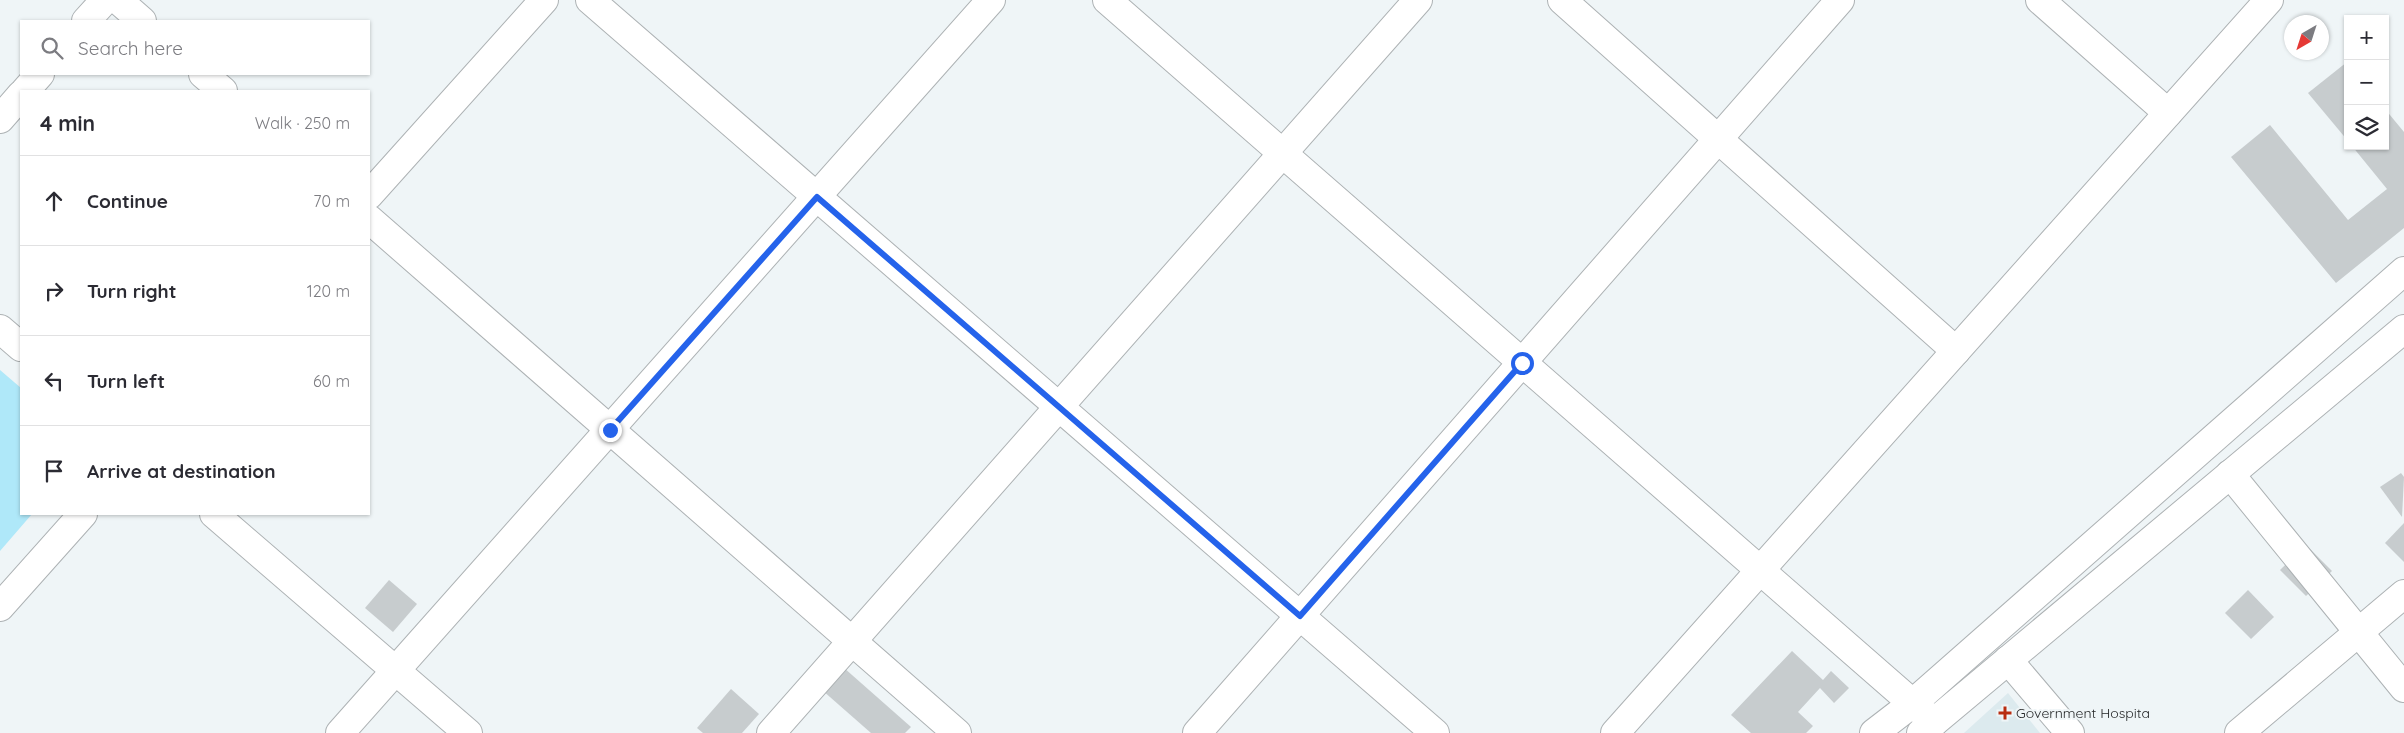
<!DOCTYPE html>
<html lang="en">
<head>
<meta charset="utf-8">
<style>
	body { margin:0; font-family:Quicksand,sans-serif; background:#f7f7f7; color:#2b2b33 }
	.controls { position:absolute; right:15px; top:15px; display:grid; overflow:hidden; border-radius:0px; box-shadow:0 1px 4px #0004 }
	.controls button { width:45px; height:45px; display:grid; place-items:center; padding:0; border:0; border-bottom:1px solid #e1e1e2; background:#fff; color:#2b2b33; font:25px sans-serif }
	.compass { position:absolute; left:2284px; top:15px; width:45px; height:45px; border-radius:50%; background:#fff; box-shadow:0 1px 4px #0004; rotate:219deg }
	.stop { position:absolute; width:15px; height:15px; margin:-11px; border:4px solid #2563eb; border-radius:50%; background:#fff }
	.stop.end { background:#2563eb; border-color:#fff; box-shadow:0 1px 5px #0008 }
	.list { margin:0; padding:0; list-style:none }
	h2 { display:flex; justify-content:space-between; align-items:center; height:65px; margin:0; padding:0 20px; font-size:21px }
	h2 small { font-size:16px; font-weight:400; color:#7c7c81 }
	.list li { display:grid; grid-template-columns:32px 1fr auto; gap:15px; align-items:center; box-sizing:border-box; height:90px; padding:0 20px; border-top:1px solid #e1e1e2 }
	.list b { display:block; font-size:19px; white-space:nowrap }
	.list em { font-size:16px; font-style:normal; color:#7c7c81 }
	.icon { flex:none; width:28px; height:28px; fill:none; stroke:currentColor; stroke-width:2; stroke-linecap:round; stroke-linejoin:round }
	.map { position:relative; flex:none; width:2404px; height:733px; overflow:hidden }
	.search { position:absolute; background:#fff; box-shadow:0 1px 4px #0004; left:20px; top:20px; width:350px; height:55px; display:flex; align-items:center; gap:12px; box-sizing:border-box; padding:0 18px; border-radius:0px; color:#7c7c81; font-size:19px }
	.panel { position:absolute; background:#fff; box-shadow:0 1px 4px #0004; left:20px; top:90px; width:350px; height:425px; border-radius:0px }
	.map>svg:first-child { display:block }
	.built { fill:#dceaee }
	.green { fill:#afe8f9 }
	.building { fill:#c7ccce }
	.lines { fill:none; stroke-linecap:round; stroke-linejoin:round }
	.minor-casing { stroke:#adb2b4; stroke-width:30 }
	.minor { stroke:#fff; stroke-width:28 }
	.route { stroke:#2563eb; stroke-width:6 }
	.poi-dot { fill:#b82d10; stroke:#eff5f7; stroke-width:2 }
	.labels { text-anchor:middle; stroke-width:4; stroke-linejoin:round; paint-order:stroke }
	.poi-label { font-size:14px; fill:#252728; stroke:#eff5f7; text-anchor:start }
</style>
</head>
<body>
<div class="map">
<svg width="2404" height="733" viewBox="0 0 2404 733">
	<rect width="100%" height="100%" fill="#eff5f7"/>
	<polygon class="built" points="2008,693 2040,733 1964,733"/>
	<polygon class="green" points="0,370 21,388 21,514 32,514 0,551"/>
	<g class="building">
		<polygon points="2347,62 2348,63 2348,141 2308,93"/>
		<polygon points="2385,109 2404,132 2404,228 2336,283 2231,157 2270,125 2348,220 2387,189 2352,146 2385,146"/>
		<polygon points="2401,473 2404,477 2402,517 2380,487"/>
		<polygon points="2404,523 2404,562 2385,543"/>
		<polygon points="2306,545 2332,571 2306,596 2280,570"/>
		<polygon points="389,580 417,604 393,632 365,608"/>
		<polygon points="2248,590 2274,617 2251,639 2225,613"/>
		<polygon points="1792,651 1823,680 1831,671 1849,688 1834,703 1820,688 1798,712 1813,726 1806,733 1751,733 1731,715"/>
		<polygon points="835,660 911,727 905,733 871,733 814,683"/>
		<polygon points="731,689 759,714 742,733 703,733 697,728"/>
	</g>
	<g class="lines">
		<defs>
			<g id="minor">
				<polyline points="118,0 142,21"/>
				<polyline points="590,0 1435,733"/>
				<polyline points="1107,0 1934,722"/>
				<polyline points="1562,0 1956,351"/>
				<polyline points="2040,0 2168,113"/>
				<polyline points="86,21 105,0"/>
				<polyline points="203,74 223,91"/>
				<polyline points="25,91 40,74"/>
				<polyline points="0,119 21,95"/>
				<polyline points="369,195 544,0"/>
				<polyline points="369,219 957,733"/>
				<polyline points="0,329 21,347"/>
				<polyline points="2230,474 2404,688"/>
				<polyline points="214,514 468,733"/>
				<polyline points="0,607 83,514"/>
				<polyline points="2008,660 2070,733"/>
				<polyline points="340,733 991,0"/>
				<polyline points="771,733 1418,0"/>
				<polyline points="1197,733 1840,0"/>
				<polyline points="1615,733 2269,0"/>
				<polyline points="1874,733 1913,703 2404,271"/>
				<polyline points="1921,733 2404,329"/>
				<polyline points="2239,733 2404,594"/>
			</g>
		</defs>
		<use href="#minor" class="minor-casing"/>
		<use href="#minor" class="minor"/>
	</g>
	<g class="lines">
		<polyline class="route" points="610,430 817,197 1300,616 1522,363"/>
	</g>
	<path class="poi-dot" d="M2002.5 705.5h5v5h5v5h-5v5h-5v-5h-5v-5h5z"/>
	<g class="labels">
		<g class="poi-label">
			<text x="2016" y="718">Government Hospita</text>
		</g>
	</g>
</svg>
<div class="controls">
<button>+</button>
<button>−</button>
<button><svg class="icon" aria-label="layers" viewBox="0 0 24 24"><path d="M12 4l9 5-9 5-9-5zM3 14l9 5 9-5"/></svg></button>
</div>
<svg class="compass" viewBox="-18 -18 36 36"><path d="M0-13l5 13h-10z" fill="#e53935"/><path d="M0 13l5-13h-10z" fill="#7c7c81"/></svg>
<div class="stop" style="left:1522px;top:363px"></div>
<div class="stop end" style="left:610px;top:430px"></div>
<div class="search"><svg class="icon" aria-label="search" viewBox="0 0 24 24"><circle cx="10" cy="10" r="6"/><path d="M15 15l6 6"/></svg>Search here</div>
<section class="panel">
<h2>4 min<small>Walk · 250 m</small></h2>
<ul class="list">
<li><svg class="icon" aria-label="ahead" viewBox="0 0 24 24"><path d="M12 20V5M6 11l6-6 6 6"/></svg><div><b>Continue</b></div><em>70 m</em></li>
<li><svg class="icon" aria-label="right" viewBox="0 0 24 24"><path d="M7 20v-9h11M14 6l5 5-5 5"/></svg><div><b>Turn right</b></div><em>120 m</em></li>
<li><svg class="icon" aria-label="left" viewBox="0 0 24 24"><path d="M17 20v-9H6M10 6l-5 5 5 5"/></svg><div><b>Turn left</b></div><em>60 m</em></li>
<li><svg class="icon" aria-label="arrive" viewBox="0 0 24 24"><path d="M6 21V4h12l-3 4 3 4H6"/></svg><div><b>Arrive at destination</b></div></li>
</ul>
</section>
</div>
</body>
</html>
